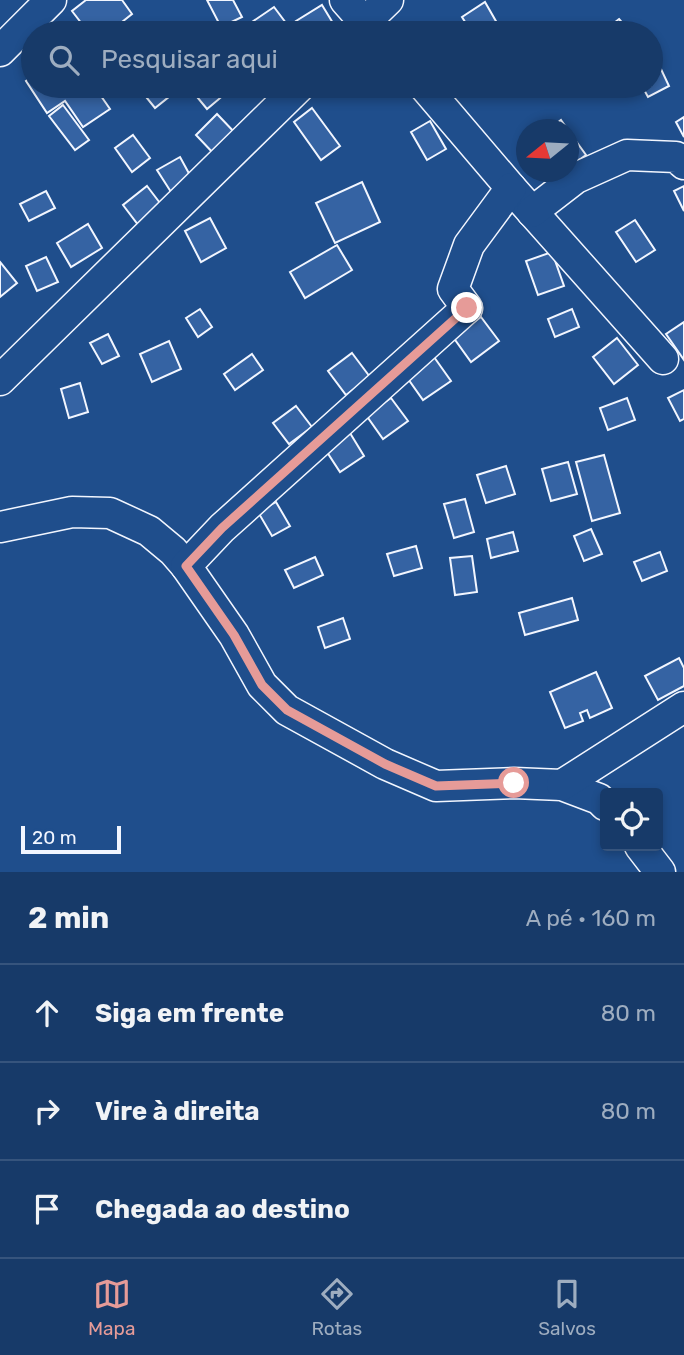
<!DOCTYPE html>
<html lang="pt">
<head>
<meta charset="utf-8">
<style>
	body { margin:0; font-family:Rubik,sans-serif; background:#20416f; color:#f1f3f6 }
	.controls { position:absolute; right:21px; bottom:21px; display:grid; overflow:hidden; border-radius:7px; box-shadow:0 4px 10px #0003 }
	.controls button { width:63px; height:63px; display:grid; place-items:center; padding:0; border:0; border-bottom:2px solid #36547d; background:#173a69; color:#f1f3f6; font:35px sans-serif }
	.compass { position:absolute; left:516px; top:119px; width:63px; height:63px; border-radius:50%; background:#173a69; box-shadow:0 4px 10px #0003; rotate:252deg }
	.scale { position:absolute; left:21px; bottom:18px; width:100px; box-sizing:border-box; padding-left:7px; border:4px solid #f2f6ff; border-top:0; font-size:19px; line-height:24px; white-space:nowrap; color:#f2f6ff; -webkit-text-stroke:5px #1f4e8c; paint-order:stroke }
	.stop { position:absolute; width:21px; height:21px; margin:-16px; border:5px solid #e69b98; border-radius:50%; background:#fff }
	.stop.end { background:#e69b98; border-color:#fff; box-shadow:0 2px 7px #0008 }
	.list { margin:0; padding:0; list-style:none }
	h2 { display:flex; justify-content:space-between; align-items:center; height:91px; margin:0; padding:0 28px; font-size:30px }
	h2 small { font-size:23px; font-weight:400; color:#9eadc0 }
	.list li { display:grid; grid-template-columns:46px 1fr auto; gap:21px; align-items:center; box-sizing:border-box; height:98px; padding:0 28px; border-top:2px solid #36547d }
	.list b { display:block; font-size:26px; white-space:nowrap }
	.list em { font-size:23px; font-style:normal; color:#9eadc0 }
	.icon { flex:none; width:38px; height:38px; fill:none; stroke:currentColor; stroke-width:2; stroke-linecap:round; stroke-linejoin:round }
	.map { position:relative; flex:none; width:684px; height:872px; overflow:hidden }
	.search { position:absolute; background:#173a69; box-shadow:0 4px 10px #0003; left:21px; right:21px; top:21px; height:77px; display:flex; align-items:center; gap:18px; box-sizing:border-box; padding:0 24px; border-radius:38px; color:#9eadc0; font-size:26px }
	.sheet { height:385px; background:#173a69 }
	nav { display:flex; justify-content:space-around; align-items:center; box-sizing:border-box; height:98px; border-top:2px solid #36547d; background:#173a69; font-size:19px; color:#9eadc0 }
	nav a { display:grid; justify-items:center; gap:4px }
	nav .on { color:#e69b98 }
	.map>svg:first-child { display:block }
	.building { fill:#3563a3; stroke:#f2f6ff; stroke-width:2 }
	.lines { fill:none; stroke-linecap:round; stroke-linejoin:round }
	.street-casing { stroke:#f2f6ff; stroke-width:33 }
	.street { stroke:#1f4e8c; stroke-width:30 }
	.route { stroke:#e69b98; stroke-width:9 }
</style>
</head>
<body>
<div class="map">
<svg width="684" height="872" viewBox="0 0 684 872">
	<rect width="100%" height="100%" fill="#1f4e8c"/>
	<g class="building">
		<polygon points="86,0 122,0 132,14 108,33 89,33 72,11"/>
		<polygon points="207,0 233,0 242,17 221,27"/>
		<polygon points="485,2 497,23 481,33 472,33 462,17"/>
		<polygon points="322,5 339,33 304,33 296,21"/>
		<polygon points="274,7 286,23 271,33 255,33 249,24"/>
		<polygon points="619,19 631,33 601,33"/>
		<polygon points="660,67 669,86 648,97 642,86 651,86 651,72"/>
		<polygon points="33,76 33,86 94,86 110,109 83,127 65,101 47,113 26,81"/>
		<polygon points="150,86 170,86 175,92 155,108 142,92"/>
		<polygon points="188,86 218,86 225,94 207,109"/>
		<polygon points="226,86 245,86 234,95"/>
		<polygon points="63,105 89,140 75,150 49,116"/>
		<polygon points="312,108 340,146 321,160 294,122"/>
		<polygon points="217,114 238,136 216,156 196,135"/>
		<polygon points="684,117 684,137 676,122"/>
		<polygon points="561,120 568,130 548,130"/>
		<polygon points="430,121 446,149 427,160 411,132"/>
		<polygon points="568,130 586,155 568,168"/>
		<polygon points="133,135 150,158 132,172 115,148"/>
		<polygon points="180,157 192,179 171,192 157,170"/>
		<polygon points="362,182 380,222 335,243 316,203"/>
		<polygon points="147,186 163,207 139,226 123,205"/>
		<polygon points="684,186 684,211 674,191"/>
		<polygon points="46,191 55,208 29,221 20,204"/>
		<polygon points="210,218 226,248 201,262 185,231"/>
		<polygon points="635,220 655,250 636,262 616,232"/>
		<polygon points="88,224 102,248 71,267 57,243"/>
		<polygon points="337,245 352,270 305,298 290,272"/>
		<polygon points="552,252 564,286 538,295 526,261"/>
		<polygon points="46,257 58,282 37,291 26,266"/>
		<polygon points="0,262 17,283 0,297"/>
		<polygon points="200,309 212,327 198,337 186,318"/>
		<polygon points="572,309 579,327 555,337 548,319"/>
		<polygon points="481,317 499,341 471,362 453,337"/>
		<polygon points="684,322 684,360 666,334"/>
		<polygon points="108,334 119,356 102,364 90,343"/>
		<polygon points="617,338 638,365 614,384 593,357"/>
		<polygon points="169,341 181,369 152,382 140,354"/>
		<polygon points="352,353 370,377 346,395 328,371"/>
		<polygon points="252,354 263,370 235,390 224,374"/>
		<polygon points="434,357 451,381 423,400 406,376"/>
		<polygon points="80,383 88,412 69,418 61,389"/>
		<polygon points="684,390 684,419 680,421 668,398"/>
		<polygon points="391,398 408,421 383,439 366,415"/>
		<polygon points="627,398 635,420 608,430 600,408"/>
		<polygon points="296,406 312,427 289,444 273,423"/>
		<polygon points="350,433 364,456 340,472 325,449"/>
		<polygon points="604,455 620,513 592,521 576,462"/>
		<polygon points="568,462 577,494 551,501 542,469"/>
		<polygon points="506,466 515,494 486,503 477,475"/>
		<polygon points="465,499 474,532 454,538 444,504"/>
		<polygon points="276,502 290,526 272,536 258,512"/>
		<polygon points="591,529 602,554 584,561 574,536"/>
		<polygon points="513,532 518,551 491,558 487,539"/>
		<polygon points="416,546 422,568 394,576 387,554"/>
		<polygon points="660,552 667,571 642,581 634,562"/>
		<polygon points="472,556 477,592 455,595 450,558"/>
		<polygon points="315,557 323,575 294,588 285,570"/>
		<polygon points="572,598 578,620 525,635 519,613"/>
		<polygon points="343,618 350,639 325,648 318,627"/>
		<polygon points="679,658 684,668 684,686 658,700 645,676"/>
		<polygon points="596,672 612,708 590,718 587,710 580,713 583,721 565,728 550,692"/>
	</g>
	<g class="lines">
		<defs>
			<g id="street">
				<polyline points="345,0 374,33"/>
				<polyline points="354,33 388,0"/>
				<polyline points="0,51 51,0"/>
				<polyline points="424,86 511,188 663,359"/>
				<polyline points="532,212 576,178 627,155 676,157 684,164"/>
				<polyline points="0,380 300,86"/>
				<polyline points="0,527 72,512 110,513 149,531 173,551 186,566 234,635 262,685 287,710 385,764 436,786 514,783 562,785 599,799 605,805"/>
				<polyline points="186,566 222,528 467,308 453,289 469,245 511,188"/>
				<polyline points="562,785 684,707"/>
				<polyline points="640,846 660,872"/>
			</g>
		</defs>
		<use href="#street" class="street-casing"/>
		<use href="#street" class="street"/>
	</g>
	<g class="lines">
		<polyline class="route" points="467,308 222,528 186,566 234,635 262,685 287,710 385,764 436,786 514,783"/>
	</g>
</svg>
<div class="controls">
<button><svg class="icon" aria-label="locate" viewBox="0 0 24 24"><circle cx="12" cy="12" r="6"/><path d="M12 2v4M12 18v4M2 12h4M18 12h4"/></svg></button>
</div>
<svg class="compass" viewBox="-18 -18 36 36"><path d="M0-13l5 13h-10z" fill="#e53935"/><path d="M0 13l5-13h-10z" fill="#9eadc0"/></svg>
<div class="scale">20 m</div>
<div class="stop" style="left:514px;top:783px"></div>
<div class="stop end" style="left:467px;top:308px"></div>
<div class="search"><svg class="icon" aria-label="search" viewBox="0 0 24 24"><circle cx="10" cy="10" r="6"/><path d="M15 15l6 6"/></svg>Pesquisar aqui</div>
</div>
<section class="sheet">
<h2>2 min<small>A pé · 160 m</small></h2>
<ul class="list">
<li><svg class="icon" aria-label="ahead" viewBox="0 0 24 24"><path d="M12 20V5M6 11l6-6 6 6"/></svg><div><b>Siga em frente</b></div><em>80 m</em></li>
<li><svg class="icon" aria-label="right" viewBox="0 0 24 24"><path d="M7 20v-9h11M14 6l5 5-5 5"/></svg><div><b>Vire à direita</b></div><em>80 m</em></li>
<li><svg class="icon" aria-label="arrive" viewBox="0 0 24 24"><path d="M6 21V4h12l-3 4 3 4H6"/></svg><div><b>Chegada ao destino</b></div></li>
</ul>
</section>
<nav>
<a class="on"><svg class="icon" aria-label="map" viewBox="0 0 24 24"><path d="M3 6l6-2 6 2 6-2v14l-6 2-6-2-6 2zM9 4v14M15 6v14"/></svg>Mapa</a>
<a><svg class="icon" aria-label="directions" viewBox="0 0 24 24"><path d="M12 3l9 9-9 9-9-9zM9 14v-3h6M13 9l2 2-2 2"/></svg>Rotas</a>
<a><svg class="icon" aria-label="saved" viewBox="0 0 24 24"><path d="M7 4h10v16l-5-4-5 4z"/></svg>Salvos</a>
</nav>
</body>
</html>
